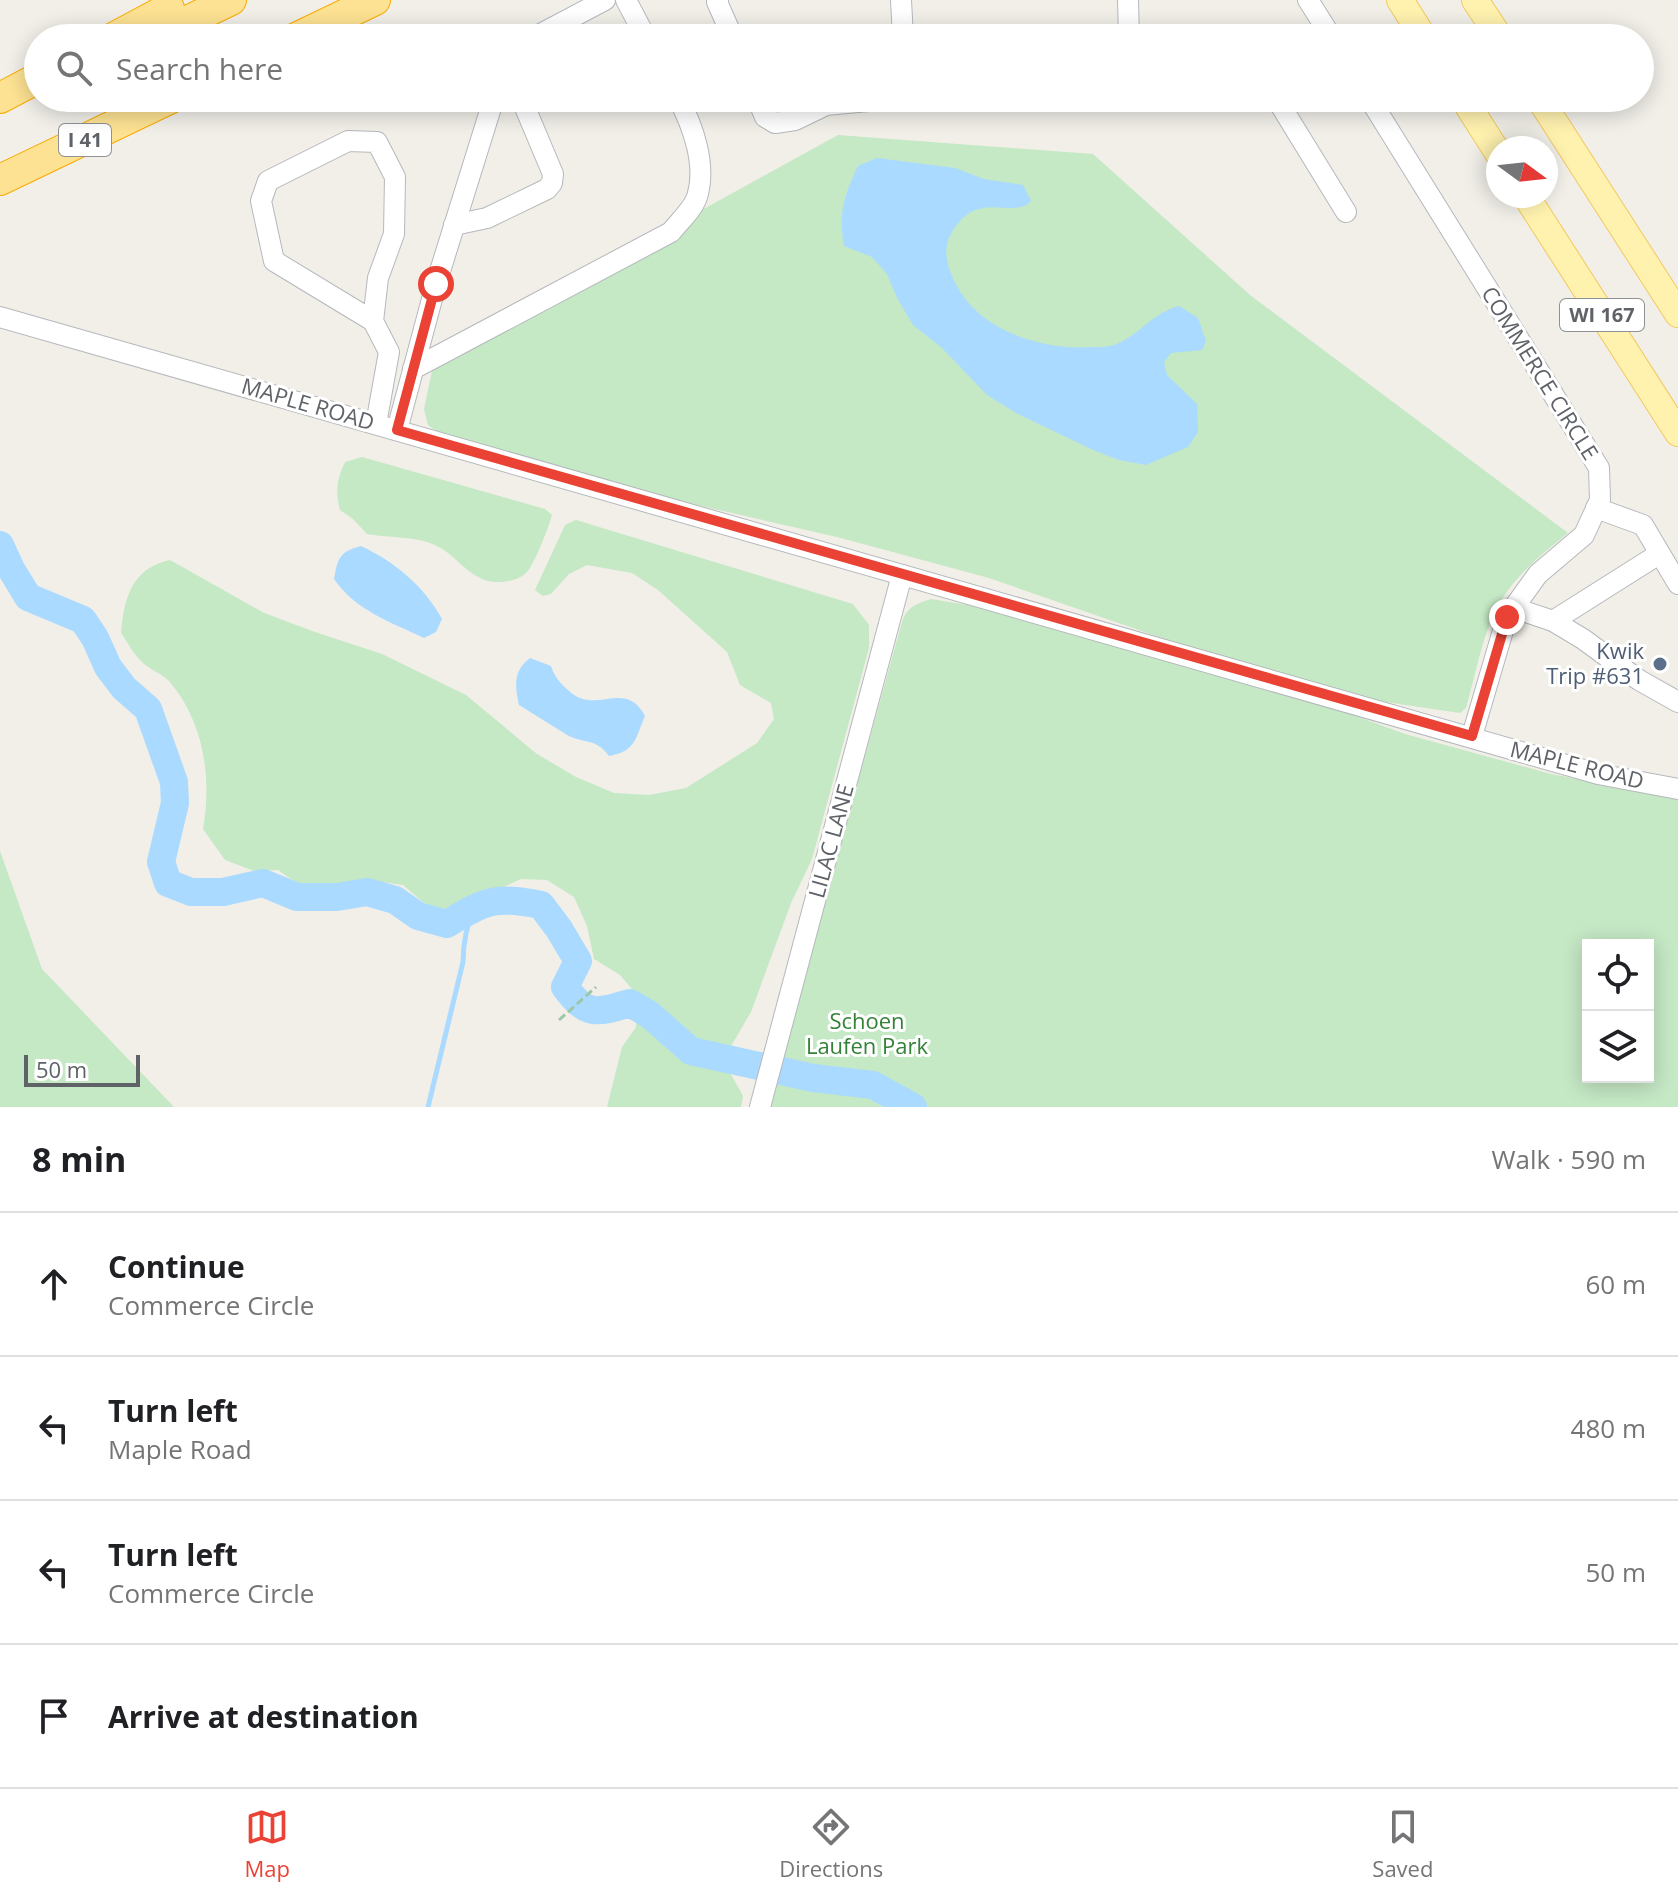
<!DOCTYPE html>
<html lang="en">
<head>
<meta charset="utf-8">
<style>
	body { margin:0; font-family:"Open Sans",sans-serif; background:#f2f2f2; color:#202124 }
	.controls { position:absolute; right:24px; bottom:24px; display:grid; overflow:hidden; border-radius:0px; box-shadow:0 4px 20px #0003 }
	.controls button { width:72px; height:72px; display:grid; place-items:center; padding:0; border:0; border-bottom:2px solid #e0e0e0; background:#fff; color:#202124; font:40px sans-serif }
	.compass { position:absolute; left:1486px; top:136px; width:72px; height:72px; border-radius:50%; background:#fff; box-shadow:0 4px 20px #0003; rotate:105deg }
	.scale { position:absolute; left:24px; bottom:20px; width:116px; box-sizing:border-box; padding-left:8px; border:4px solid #5f6368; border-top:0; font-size:22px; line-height:28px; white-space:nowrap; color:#5f6368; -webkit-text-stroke:6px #fff; paint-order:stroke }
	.stop { position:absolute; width:24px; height:24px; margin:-18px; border:6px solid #ea4335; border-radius:50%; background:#fff }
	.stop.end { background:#ea4335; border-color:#fff; box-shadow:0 2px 8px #0008 }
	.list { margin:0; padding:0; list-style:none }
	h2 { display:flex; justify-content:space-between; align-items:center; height:104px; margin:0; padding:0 32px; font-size:34px }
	h2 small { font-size:26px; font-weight:400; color:#757577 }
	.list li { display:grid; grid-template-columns:52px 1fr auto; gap:24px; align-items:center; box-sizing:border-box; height:144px; padding:0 32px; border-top:2px solid #e0e0e0 }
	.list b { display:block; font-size:30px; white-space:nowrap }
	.list p { margin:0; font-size:26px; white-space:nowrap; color:#757577 }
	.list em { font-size:26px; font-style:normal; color:#757577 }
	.icon { flex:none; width:44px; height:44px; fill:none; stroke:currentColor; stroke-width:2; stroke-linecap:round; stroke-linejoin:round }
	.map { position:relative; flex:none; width:1678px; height:1107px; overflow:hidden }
	.search { position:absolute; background:#fff; box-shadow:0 4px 20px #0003; left:24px; right:24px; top:24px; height:88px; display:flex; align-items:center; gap:20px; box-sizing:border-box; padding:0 28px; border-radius:44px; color:#757577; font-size:30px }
	.sheet { height:680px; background:#fff }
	nav { display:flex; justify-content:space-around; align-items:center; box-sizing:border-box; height:112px; border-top:2px solid #e0e0e0; background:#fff; font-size:22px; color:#757577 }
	nav a { display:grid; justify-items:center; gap:4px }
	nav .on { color:#ea4335 }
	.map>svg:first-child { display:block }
	.green { fill:#c5e8c5; fill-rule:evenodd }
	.water { fill:#aadaff }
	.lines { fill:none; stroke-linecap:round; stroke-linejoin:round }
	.stream { stroke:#aadaff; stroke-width:5 }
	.river { stroke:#aadaff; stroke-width:28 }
	.minor-casing { stroke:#b5b8bc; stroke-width:22 }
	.major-casing { stroke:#f2c960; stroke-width:28 }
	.highway-casing { stroke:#f9ab00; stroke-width:32 }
	.path { stroke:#9cc7a9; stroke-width:3; stroke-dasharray:8 4; stroke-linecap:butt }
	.minor { stroke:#fff; stroke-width:20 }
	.major { stroke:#fff2af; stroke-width:26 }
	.highway { stroke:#fde293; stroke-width:30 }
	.route { stroke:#ea4335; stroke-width:10 }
	.service-dot { fill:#5c6f8a; stroke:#fff; stroke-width:3 }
	.labels { text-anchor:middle; stroke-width:6; stroke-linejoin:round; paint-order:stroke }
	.shield { fill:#fff; stroke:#8f9295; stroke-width:2 }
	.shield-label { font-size:20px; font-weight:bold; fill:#5f6368 }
	.street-label { font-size:22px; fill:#5f6368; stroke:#fff }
	.service-label { font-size:22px; fill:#4e5e75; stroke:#fff; text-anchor:end }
	.park-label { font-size:22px; fill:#348238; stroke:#fff }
</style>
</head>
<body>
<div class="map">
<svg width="1678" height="1107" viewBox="0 0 1678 1107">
	<rect width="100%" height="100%" fill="#f1efe8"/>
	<g class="green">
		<path d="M838 135 1093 154 1250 295 1568 533C1548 549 1528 565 1512 585 1484 619 1478 667 1466 708L1460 713 1365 699 1156 636 989 578 837 537 688 503 436 431 428 425 424 409 435 357Z"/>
		<path d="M362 457 545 509 552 515C549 526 535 563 527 572 517 583 492 585 480 578 462 569 453 553 435 545 415 536 389 538 367 534L353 519 340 510C335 491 337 479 345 462Z"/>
		<path d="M576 520 853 604 869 625V648L812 859 791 903 751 1012 731 1046 728 1069 743 1096 741 1107H607L622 1047 636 1027 637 995 620 975 594 959 587 926 574 897 547 880 521 879 460 907 432 910 403 885 374 881 356 887 304 888 278 870 254 871 225 860 203 829C212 777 204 722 169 681 162 674 151 670 143 663 134 655 128 643 121 633 124 598 132 568 170 560L264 613 315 632 382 654 466 695 537 754 576 777 614 793 649 795 686 788 757 743 774 719 771 703 740 685 727 652 658 590 632 573 587 565 569 574 551 594 543 596 535 590 565 525Z"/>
		<path d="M931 599 1016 613 1293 693 1405 734 1551 774 1678 798V1107H768L902 622C907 607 916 604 931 599ZM1588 945H1648V1077H1588Z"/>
		<polygon points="0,851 42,969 174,1107 0,1107"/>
	</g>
	<g class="water">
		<path d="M877 158 955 168 984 179 1023 185 1031 201C1014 219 984 193 959 222 941 243 944 261 956 284 979 331 1043 351 1093 347 1101 347 1109 347 1117 344 1140 334 1154 312 1179 306L1198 318 1206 341 1202 350 1171 353 1164 362 1167 375 1197 404 1198 432 1188 447 1146 465 1119 460 1093 450 1016 413 987 395 942 348 913 325 897 298 887 274 872 257 844 246C838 215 844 195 858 166Z"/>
		<path d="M361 546C395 562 424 586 442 619L436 632 424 638C391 622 356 611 334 579 338 558 339 552 361 546Z"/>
		<path d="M530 658 551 666C555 678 560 683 569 691 596 716 625 678 645 716 635 739 636 751 609 756 595 736 581 745 564 733 549 724 534 714 519 705 515 685 513 671 530 658Z"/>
	</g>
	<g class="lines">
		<path class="stream" d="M428 1107 463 962C463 942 467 924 475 906"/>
		<path class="river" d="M0 545 11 569 28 597 83 620 95 638 108 667 124 688 148 709 174 782 175 803 161 862 168 883 191 892H223L263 883 297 897H337L367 892 395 900 418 916 447 924C485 900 496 896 541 905L559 929 578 961 565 987C587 1017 597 1013 630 1003L650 1015 691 1051 813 1078 873 1085 913 1107"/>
		<defs>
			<g id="minor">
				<polyline points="626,0 646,38"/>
				<polyline points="718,0 717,2 733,38"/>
				<polyline points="901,0 903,38"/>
				<polyline points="1128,0 1129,38"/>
				<polyline points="1308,0 1332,38"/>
				<polyline points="533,38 605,0"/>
				<polyline points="757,98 765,117 775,123 795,120 826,105 900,98"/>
				<polyline points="1276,98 1346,212"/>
				<polyline points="1369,98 1599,468 1600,500 1584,535 1538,574 1507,617 1472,736"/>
				<polyline points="454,225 487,218 547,189 552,183 553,174 521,98"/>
				<polyline points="0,317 1598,774 1678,789"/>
				<polyline points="373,321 378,278 394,234 395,177 377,142 348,141 268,181 261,201 274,261 373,321 389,352 376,424"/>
				<path d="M413 369 671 232C679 222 693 209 697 197 707 165 693 126 678 98"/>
				<polyline points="397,430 436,284 494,98"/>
				<polyline points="1596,508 1643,525 1678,584"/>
				<polyline points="1514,608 1553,621 1583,639 1639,680 1678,702"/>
				<polyline points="1553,621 1659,554"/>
				<polyline points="760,1107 902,575"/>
			</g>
			<g id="major">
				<polyline points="1400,0 1424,38"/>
				<polyline points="1475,0 1500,38"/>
				<polyline points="1463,98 1498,153"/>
				<polyline points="1539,98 1678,314"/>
				<polyline points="1526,196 1678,433"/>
			</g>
			<g id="highway">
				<polyline points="113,38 169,8"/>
				<polyline points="152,38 231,0"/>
				<polyline points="296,38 375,0"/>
				<polyline points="0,98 38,78"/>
				<polyline points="0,180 171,98"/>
			</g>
		</defs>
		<use href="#minor" class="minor-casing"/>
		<use href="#major" class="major-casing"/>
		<use href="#highway" class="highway-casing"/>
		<polyline class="path" points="559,1020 596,987"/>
		<use href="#minor" class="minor"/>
		<use href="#major" class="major"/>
		<use href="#highway" class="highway"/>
	</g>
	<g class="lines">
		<polyline class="route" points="436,284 397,430 1472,736 1507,617"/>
	</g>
	<circle class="service-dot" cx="1660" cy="664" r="8"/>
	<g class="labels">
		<g class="shield">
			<rect x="59" y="124" width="52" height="32" rx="6"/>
			<rect x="1560" y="299" width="84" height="32" rx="6"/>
		</g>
		<g class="shield-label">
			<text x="85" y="147">I 41</text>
			<text x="1602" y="322">WI 167</text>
		</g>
		<g class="street-label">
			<text transform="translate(1540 373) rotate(58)" y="8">COMMERCE CIRCLE</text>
			<text transform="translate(308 404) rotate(16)" y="8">MAPLE ROAD</text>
			<text transform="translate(1577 765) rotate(14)" y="8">MAPLE ROAD</text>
			<text transform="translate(831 841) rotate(-75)" y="8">LILAC LANE</text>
		</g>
		<g class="service-label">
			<text x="1644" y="659">Kwik<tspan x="1644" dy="25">Trip #631</tspan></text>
		</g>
		<g class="park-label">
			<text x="867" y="1029">Schoen<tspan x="867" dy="25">Laufen Park</tspan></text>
		</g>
	</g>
</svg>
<div class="controls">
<button><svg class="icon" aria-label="locate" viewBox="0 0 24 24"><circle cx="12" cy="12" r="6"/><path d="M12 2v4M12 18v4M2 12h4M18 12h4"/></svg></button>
<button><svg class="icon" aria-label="layers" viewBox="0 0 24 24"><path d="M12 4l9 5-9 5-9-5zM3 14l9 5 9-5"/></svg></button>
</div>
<svg class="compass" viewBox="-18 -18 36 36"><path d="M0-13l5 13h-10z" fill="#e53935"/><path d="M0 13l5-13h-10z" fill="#757577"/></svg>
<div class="scale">50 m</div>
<div class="stop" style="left:436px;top:284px"></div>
<div class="stop end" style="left:1507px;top:617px"></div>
<div class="search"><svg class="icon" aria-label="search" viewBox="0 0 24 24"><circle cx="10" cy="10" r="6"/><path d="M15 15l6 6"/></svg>Search here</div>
</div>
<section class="sheet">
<h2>8 min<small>Walk · 590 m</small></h2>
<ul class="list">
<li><svg class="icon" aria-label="ahead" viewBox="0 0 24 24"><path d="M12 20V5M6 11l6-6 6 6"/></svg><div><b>Continue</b><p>Commerce Circle</p></div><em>60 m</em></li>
<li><svg class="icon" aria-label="left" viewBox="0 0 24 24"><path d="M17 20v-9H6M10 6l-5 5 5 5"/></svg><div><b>Turn left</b><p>Maple Road</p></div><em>480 m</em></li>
<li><svg class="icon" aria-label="left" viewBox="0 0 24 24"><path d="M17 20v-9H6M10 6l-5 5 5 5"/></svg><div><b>Turn left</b><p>Commerce Circle</p></div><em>50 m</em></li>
<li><svg class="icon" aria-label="arrive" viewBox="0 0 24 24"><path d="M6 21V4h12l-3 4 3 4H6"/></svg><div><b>Arrive at destination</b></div></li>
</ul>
</section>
<nav>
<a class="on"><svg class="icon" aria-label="map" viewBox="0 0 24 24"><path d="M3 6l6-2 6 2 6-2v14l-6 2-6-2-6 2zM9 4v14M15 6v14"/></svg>Map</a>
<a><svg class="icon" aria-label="directions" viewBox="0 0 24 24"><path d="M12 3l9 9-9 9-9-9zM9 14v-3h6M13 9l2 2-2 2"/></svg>Directions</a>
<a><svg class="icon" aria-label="saved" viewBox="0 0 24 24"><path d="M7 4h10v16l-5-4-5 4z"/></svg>Saved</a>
</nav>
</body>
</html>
